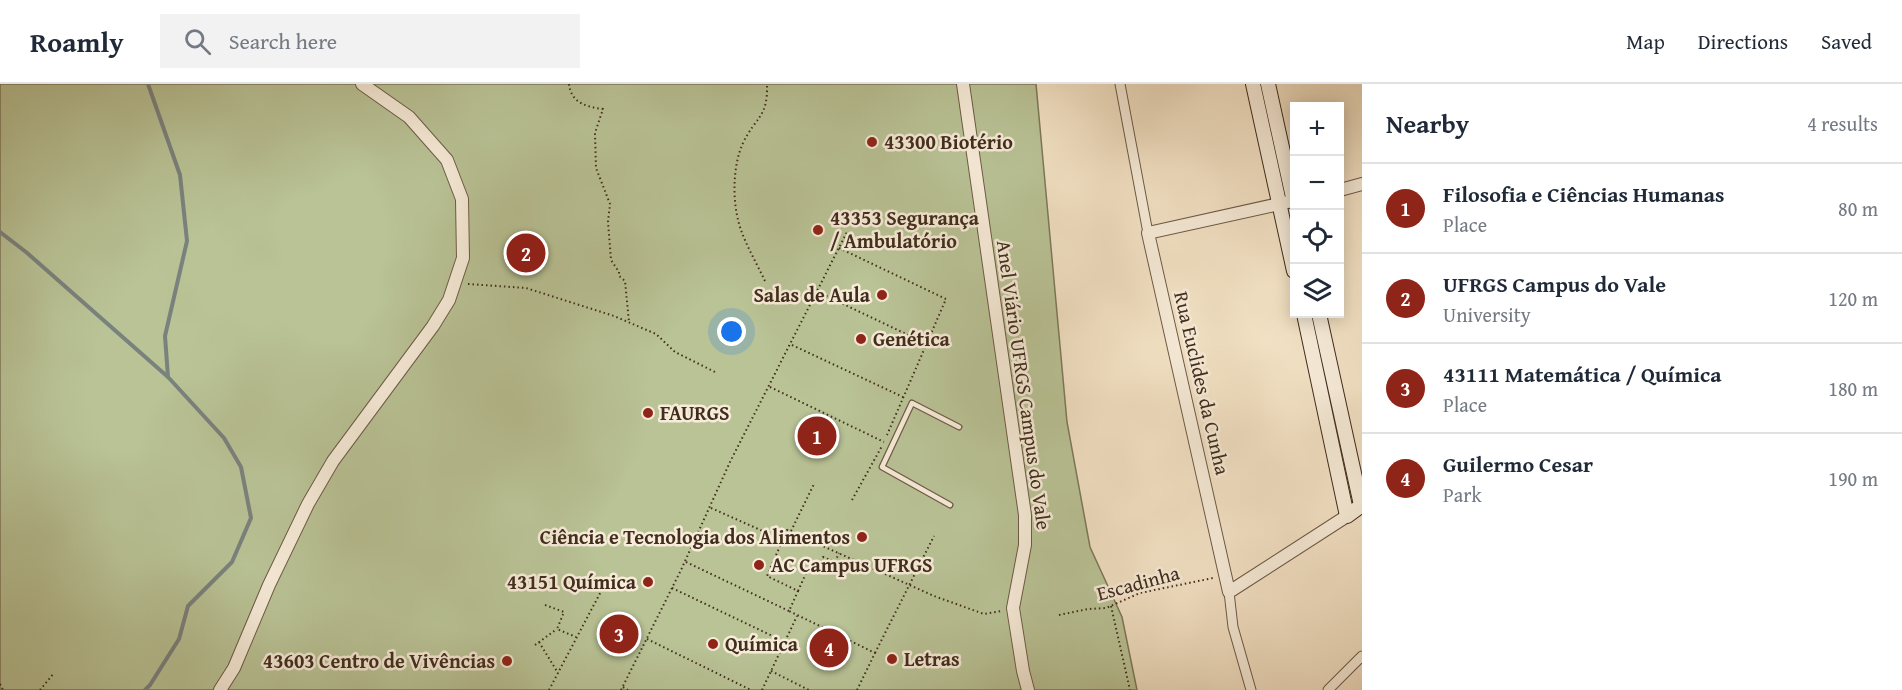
<!DOCTYPE html>
<html lang="en">
<head>
<meta charset="utf-8">
<style>
	body { margin:0; font-family:"Gentium Book Plus",serif; background:#f2f2f3; color:#1f2937 }
	.controls { position:absolute; right:18px; top:18px; display:grid; overflow:hidden; border-radius:0px; box-shadow:0 3px 15px #0003 }
	.controls button { width:54px; height:54px; display:grid; place-items:center; padding:0; border:0; border-bottom:2px solid #e0e1e3; background:#fff; color:#1f2937; font:30px sans-serif }
	.you { position:absolute; left:732px; top:248px; width:21px; height:21px; margin:-15px; border:4px solid #fff; border-radius:50%; background:#1a73e8; box-shadow:0 0 0 9px #1a73e833 }
	.badge { display:grid; place-items:center; width:39px; height:39px; border-radius:50%; background:#8f2418; color:#fff; font-size:20px; font-weight:700 }
	.pin { position:absolute; translate:-50% -50%; border:3px solid #fff; box-shadow:0 2px 6px #0006 }
	.list { margin:0; padding:0; list-style:none }
	h2 { display:flex; justify-content:space-between; align-items:center; height:78px; margin:0; padding:0 24px; font-size:26px }
	h2 small { font-size:20px; font-weight:400; color:#747a83 }
	.list li { display:grid; grid-template-columns:39px 1fr auto; gap:18px; align-items:center; box-sizing:border-box; height:90px; padding:0 24px; border-top:2px solid #e0e1e3 }
	.list b { display:block; font-size:22px; white-space:nowrap }
	.list p { margin:0; font-size:20px; white-space:nowrap; color:#747a83 }
	.list em { font-size:20px; font-style:normal; color:#747a83 }
	.icon { flex:none; width:33px; height:33px; fill:none; stroke:currentColor; stroke-width:2; stroke-linecap:round; stroke-linejoin:round }
	.map { position:relative; flex:none; width:1362px; height:606px; overflow:hidden }
	header { display:flex; align-items:center; gap:36px; box-sizing:border-box; height:84px; padding:0 30px; background:#fff; border-bottom:2px solid #e0e1e3 }
	header strong { font-size:28px }
	nav { display:flex; gap:33px; margin-inline-start:auto; font-size:21px }
	.search { width:420px; height:54px; background:#f2f2f3; display:flex; align-items:center; gap:15px; box-sizing:border-box; padding:0 21px; border-radius:0px; color:#747a83; font-size:22px }
	main { display:flex }
	aside { flex:1; background:#fff }
	.map>svg:first-child { display:block }
	.green { fill:#b9c396; stroke:#7d785a; stroke-width:1.5 }
	.lines { fill:none; stroke-linecap:round; stroke-linejoin:round }
	.stream { stroke:#7a827e; stroke-width:4 }
	.service-casing { stroke:#6e5a47; stroke-width:7 }
	.minor-casing { stroke:#6e5a47; stroke-width:11 }
	.tertiary-casing { stroke:#6e5a47; stroke-width:14 }
	.secondary-casing { stroke:#412d1d; stroke-width:16 }
	.path { stroke:#412d1d; stroke-width:2; stroke-dasharray:1.5 3; stroke-linecap:butt }
	.service { stroke:#f7ecd9; stroke-width:4.5 }
	.minor { stroke:#f7ecd9; stroke-width:9 }
	.tertiary { stroke:#f7ecd9; stroke-width:12 }
	.secondary { stroke:#f7ecd9; stroke-width:14 }
	.poi-dot { fill:#8f2418; stroke:#f7ecd9; stroke-width:2 }
	.labels { text-anchor:middle; stroke-width:5; stroke-linejoin:round; paint-order:stroke }
	.poi-label { font-size:20px; font-weight:bold; fill:#412d1d; stroke:#f7ecd9; text-anchor:start }
	.street-label { font-size:20px; fill:#412d1d; stroke:#f7ecd9 }
</style>
</head>
<body>
<header>
<strong>Roamly</strong>
<div class="search"><svg class="icon" aria-label="search" viewBox="0 0 24 24"><circle cx="10" cy="10" r="6"/><path d="M15 15l6 6"/></svg>Search here</div>
<nav><a>Map</a><a>Directions</a><a>Saved</a></nav>
</header>
<main>
<div class="map">
<svg width="1362" height="606" viewBox="0 0 1362 606">
	<rect width="100%" height="100%" fill="#f3e2c5"/>
	<filter id="stains"><feTurbulence type="fractalNoise" baseFrequency=".00333" numOctaves="4"/><feColorMatrix values="0 0 0 0 .2 0 0 0 0 .09 0 0 0 0 .02 0 0 0 .5 -.17"/></filter>
	<radialGradient id="worn" r=".72"><stop offset=".6" stop-color="#630" stop-opacity="0"/><stop offset="1" stop-color="#630" stop-opacity=".3"/></radialGradient>
	<polygon class="green" points="0,0 1036,0 1067,338 1090,463 1122,533 1137,606 0,606"/>
	<g class="lines">
		<g class="stream">
			<polyline points="0,148 26,168 168,293"/>
			<polyline points="145,606 150,601 179,555 188,522 232,478 251,434 241,383 224,354 168,293 165,252 187,157 180,91 148,0"/>
		</g>
		<defs>
			<polyline id="service" points="950,421 882,383 912,319 959,343"/>
			<g id="minor">
				<polyline points="1120,0 1148,149"/>
				<polyline points="1229,508 1233,543 1251,606"/>
				<polyline points="1328,606 1362,572"/>
			</g>
			<g id="tertiary">
				<polyline points="963,0 1025,431 1025,461 1013,524 1023,587 1028,606"/>
				<polyline points="1340,106 1362,100"/>
				<polyline points="1288,118 1148,149 1229,508 1347,432"/>
				<polyline points="220,606 234,584 269,501 308,420 333,377 433,242 449,216 463,174 462,115 447,76 409,33 362,0"/>
			</g>
			<g id="secondary">
				<polyline points="1253,0 1294,187"/>
				<polyline points="1268,0 1294,118"/>
				<polyline points="1304,230 1347,432 1362,421"/>
				<polyline points="1319,230 1361,421"/>
			</g>
		</defs>
		<use href="#service" class="service-casing"/>
		<use href="#minor" class="minor-casing"/>
		<use href="#tertiary" class="tertiary-casing"/>
		<use href="#secondary" class="secondary-casing"/>
		<g class="path">
			<path d="M569 0C571 19 587 23 603 25L595 49 596 84 610 120 608 138 611 176 619 188V192L625 197 629 238"/>
			<polyline points="839,164 946,215 887,351"/>
			<path d="M765 197C757 180 747 163 741 146 732 121 732 83 743 59 756 32 768 34 767 0"/>
			<polyline points="468,200 526,204 614,232 656,250 675,268 715,288"/>
			<polyline points="818,208 927,260"/>
			<polyline points="792,261 903,313"/>
			<polyline points="770,303 884,358"/>
			<polyline points="852,416 882,362"/>
			<polyline points="711,424 783,456"/>
			<polyline points="791,447 814,400"/>
			<polyline points="686,478 789,527"/>
			<polyline points="672,504 785,558"/>
			<polyline points="798,507 808,485 817,488 823,473 835,478 839,469"/>
			<polyline points="545,521 564,528 557,545 576,553"/>
			<polyline points="1111,522 1130,606"/>
			<polyline points="1059,531 1088,525 1106,524 1140,509 1213,494"/>
			<polyline points="647,555 751,606"/>
			<polyline points="539,558 558,589"/>
			<polyline points="535,561 557,545"/>
			<polyline points="875,569 934,452"/>
			<polyline points="771,587 809,606"/>
			<polyline points="0,600 3,606"/>
			<polyline points="623,603 628,606"/>
			<polyline points="40,606 54,589"/>
			<polyline points="549,606 607,496"/>
			<polyline points="621,606 681,486 730,378 847,148"/>
			<polyline points="762,606 797,532"/>
			<polyline points="857,606 875,569 789,527 798,507 767,492 787,446 934,512 984,530 1002,527"/>
		</g>
		<use href="#service" class="service"/>
		<use href="#minor" class="minor"/>
		<use href="#tertiary" class="tertiary"/>
		<use href="#secondary" class="secondary"/>
	</g>
	<g class="poi-dot">
		<circle cx="872" cy="58" r="6"/>
		<circle cx="818" cy="146" r="6"/>
		<circle cx="882" cy="211" r="6"/>
		<circle cx="861" cy="255" r="6"/>
		<circle cx="648" cy="329" r="6"/>
		<circle cx="862" cy="453" r="6"/>
		<circle cx="759" cy="481" r="6"/>
		<circle cx="648" cy="498" r="6"/>
		<circle cx="713" cy="560" r="6"/>
		<circle cx="892" cy="575" r="6"/>
		<circle cx="507" cy="577" r="6"/>
	</g>
	<g class="labels">
		<g class="poi-label">
			<text x="884" y="65">43300 Biotério</text>
			<text x="830" y="141">43353 Segurança<tspan x="830" dy="23">/ Ambulatório</tspan></text>
			<text x="870" y="218" text-anchor="end">Salas de Aula</text>
			<text x="873" y="262">Genética</text>
			<text x="660" y="336">FAURGS</text>
			<text x="850" y="460" text-anchor="end">Ciência e Tecnologia dos Alimentos</text>
			<text x="771" y="488">AC Campus UFRGS</text>
			<text x="636" y="505" text-anchor="end">43151 Química</text>
			<text x="725" y="567">Química</text>
			<text x="904" y="582">Letras</text>
			<text x="495" y="584" text-anchor="end">43603 Centro de Vivências</text>
		</g>
		<g class="street-label">
			<text transform="translate(1202 299) rotate(77)" y="7">Rua Euclides da Cunha</text>
			<text transform="translate(1024 301) rotate(82)" y="7">Anel Viário UFRGS Campus do Vale</text>
			<text transform="translate(1138 499) rotate(-15)" y="7">Escadinha</text>
		</g>
	</g>
	<rect width="100%" height="100%" filter="url(#stains)"/>
	<rect width="100%" height="100%" fill="url(#worn)"/>
</svg>
<div class="controls">
<button>+</button>
<button>−</button>
<button><svg class="icon" aria-label="locate" viewBox="0 0 24 24"><circle cx="12" cy="12" r="6"/><path d="M12 2v4M12 18v4M2 12h4M18 12h4"/></svg></button>
<button><svg class="icon" aria-label="layers" viewBox="0 0 24 24"><path d="M12 4l9 5-9 5-9-5zM3 14l9 5 9-5"/></svg></button>
</div>
<div class="you"></div>
<div class="pin badge" style="left:817px;top:352px">1</div>
<div class="pin badge" style="left:526px;top:169px">2</div>
<div class="pin badge" style="left:619px;top:550px">3</div>
<div class="pin badge" style="left:829px;top:564px">4</div>
</div>
<aside>
<h2>Nearby<small>4 results</small></h2>
<ul class="list">
<li><span class="badge">1</span><div><b>Filosofia e Ciências Humanas</b><p>Place</p></div><em>80 m</em></li>
<li><span class="badge">2</span><div><b>UFRGS Campus do Vale</b><p>University</p></div><em>120 m</em></li>
<li><span class="badge">3</span><div><b>43111 Matemática / Química</b><p>Place</p></div><em>180 m</em></li>
<li><span class="badge">4</span><div><b>Guilermo Cesar</b><p>Park</p></div><em>190 m</em></li>
</ul>
</aside>
</main>
</body>
</html>
